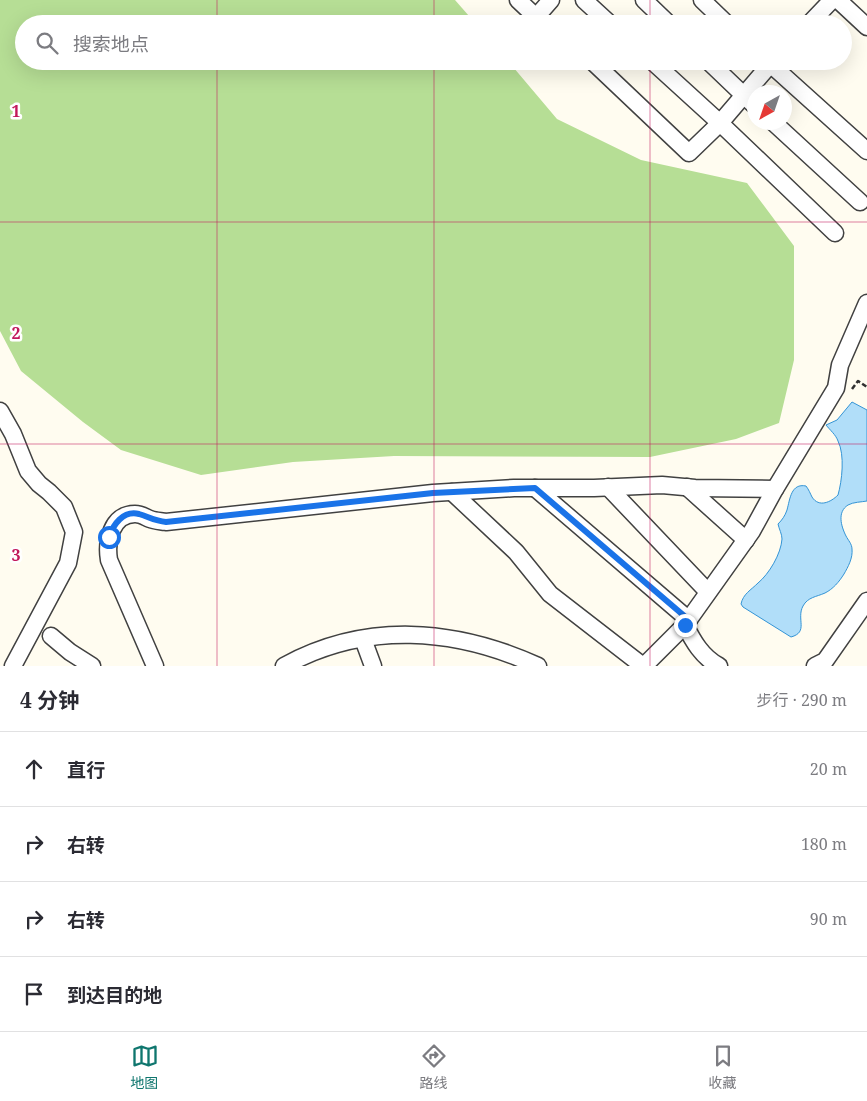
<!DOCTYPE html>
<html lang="zh">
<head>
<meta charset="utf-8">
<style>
	body { margin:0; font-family:"Noto Serif","Noto Sans SC",serif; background:#f7f7f7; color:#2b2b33 }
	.compass { position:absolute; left:747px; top:85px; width:45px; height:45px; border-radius:50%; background:#fff; box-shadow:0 5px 20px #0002; rotate:220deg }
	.stop { position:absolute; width:15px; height:15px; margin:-11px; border:4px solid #1a73e8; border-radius:50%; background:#fff }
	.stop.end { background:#1a73e8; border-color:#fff; box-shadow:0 1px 5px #0008 }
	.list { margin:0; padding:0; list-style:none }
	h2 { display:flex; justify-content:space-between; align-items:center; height:65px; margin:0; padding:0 20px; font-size:21px }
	h2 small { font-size:16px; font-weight:400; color:#7c7c81 }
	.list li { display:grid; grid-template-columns:32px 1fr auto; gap:15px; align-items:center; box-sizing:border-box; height:75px; padding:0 20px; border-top:1px solid #e1e1e2 }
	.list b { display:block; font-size:19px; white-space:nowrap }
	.list em { font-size:16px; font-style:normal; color:#7c7c81 }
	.icon { flex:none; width:28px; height:28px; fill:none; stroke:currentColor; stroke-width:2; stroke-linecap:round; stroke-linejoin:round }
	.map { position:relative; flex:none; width:867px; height:666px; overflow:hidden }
	.search { position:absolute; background:#fff; box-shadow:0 5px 20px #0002; left:15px; right:15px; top:15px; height:55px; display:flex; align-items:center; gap:12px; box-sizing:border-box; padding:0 18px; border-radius:28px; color:#7c7c81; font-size:19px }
	.sheet { height:365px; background:#fff }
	nav { display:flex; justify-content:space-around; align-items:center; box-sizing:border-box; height:70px; border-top:1px solid #e1e1e2; background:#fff; font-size:14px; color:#7c7c81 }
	nav a { display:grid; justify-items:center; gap:2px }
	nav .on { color:#0f766e }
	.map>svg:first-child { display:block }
	.forest { fill:#b6de95 }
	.water { fill:#b1def9; stroke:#3494d5 }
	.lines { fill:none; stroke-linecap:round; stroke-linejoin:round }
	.minor-casing { stroke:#414141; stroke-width:19 }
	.path { stroke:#303030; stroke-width:2.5; stroke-dasharray:5 2.5; stroke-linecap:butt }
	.minor { stroke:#fff; stroke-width:16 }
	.route { stroke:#1a73e8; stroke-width:6 }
	.grid { fill:none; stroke:#c2185b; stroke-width:1; stroke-opacity:0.55 }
	.grid-label { font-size:16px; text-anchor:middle; font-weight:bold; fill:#c2185b; stroke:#fff; stroke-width:5; stroke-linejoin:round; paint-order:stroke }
</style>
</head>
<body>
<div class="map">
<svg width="867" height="666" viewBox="0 0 867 666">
	<rect width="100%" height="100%" fill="#fffcf0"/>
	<polygon class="forest" points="0,0 455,0 476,24 24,24 24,61 508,61 557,119 641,160 747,183 794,246 794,360 779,423 736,439 650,457 394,456 293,462 201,475 121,450 83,422 21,371 0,331"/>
	<path class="water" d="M852 402 867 410V501C862 502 853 502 848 505 837 512 841 526 846 536 848 540 852 544 852 549 853 558 848 567 844 574 839 582 833 589 825 593 816 597 808 597 803 606 796 619 809 632 791 637L743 607 741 604C743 594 751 590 758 583 769 574 781 554 782 539 782 534 779 529 778 524 782 520 785 516 787 510 790 499 791 483 806 486 809 490 810 493 812 497 819 508 831 502 838 495 842 481 845 455 838 441 836 435 830 430 826 425L837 420Z"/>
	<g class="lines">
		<defs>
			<g id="minor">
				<polyline points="518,0 536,17"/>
				<polyline points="584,0 610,24"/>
				<polyline points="644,0 669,24"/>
				<polyline points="702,0 727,24"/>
				<polyline points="838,0 867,27"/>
				<polyline points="530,24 551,0"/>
				<polyline points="809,24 832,0"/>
				<polyline points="592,61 689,153 720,123 773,61"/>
				<polyline points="652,61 720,123 835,233"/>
				<polyline points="708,61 754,105"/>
				<polyline points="767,61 867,151"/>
				<polyline points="773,122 860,202"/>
				<polyline points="0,411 13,434 28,471 39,484 49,492 64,507 74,532 68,563 13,666"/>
				<polyline points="608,487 708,592"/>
				<polyline points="687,487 746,540"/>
				<polyline points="535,488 689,620"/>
				<polyline points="452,492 516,552 550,594 643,666"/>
				<path d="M685 625C693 641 702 657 719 666"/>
				<polyline points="51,636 70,652 92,666"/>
				<polyline points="363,639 373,666"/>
				<path d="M155 666 109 560C106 542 111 514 135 514 141 514 145 517 150 519 155 521 161 521 166 522L433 493 514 488H594L662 485 695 488 775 489"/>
				<path d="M284 666C366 621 455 628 538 666"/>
				<polyline points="644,666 685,625 752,531 775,489 836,388 840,365 867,303"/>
				<polyline points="815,666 825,661 867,601"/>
			</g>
		</defs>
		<use href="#minor" class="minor-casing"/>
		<polyline class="path" points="852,389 858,381 867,387"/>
		<use href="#minor" class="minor"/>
	</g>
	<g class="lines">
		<path class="route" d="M109 537C113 525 123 510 139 514 149 517 155 521 166 522L433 493 535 488 689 620 685 625"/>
	</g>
	<path class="grid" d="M217 0V24M434 0V24M650 0V24M217 61V666M434 61V666M650 61V666M0 222H867M0 444H867"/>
	<g class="grid-label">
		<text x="16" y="117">1</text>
		<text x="16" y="339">2</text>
		<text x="16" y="561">3</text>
	</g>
</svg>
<svg class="compass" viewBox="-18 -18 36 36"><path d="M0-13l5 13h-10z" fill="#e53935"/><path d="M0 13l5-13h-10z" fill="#7c7c81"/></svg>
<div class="stop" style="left:109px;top:537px"></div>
<div class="stop end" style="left:685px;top:625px"></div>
<div class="search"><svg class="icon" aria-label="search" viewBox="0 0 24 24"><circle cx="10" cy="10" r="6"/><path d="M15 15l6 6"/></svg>搜索地点</div>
</div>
<section class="sheet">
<h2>4 分钟<small>步行 · 290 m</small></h2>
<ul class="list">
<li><svg class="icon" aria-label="ahead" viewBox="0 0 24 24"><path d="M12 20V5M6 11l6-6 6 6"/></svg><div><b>直行</b></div><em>20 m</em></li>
<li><svg class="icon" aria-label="right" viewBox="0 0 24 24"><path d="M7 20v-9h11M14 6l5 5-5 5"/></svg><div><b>右转</b></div><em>180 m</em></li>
<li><svg class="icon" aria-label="right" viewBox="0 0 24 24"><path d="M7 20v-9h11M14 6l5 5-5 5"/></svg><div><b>右转</b></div><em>90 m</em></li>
<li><svg class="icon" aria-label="arrive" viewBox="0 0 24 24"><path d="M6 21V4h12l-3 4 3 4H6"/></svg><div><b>到达目的地</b></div></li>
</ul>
</section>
<nav>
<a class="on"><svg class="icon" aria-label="map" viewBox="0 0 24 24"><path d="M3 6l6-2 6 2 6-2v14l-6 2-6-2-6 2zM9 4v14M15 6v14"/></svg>地图</a>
<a><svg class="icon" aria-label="directions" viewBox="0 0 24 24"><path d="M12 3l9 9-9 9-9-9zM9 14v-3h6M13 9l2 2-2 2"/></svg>路线</a>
<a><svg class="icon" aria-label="saved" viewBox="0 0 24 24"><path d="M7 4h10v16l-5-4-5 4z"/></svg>收藏</a>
</nav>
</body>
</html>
